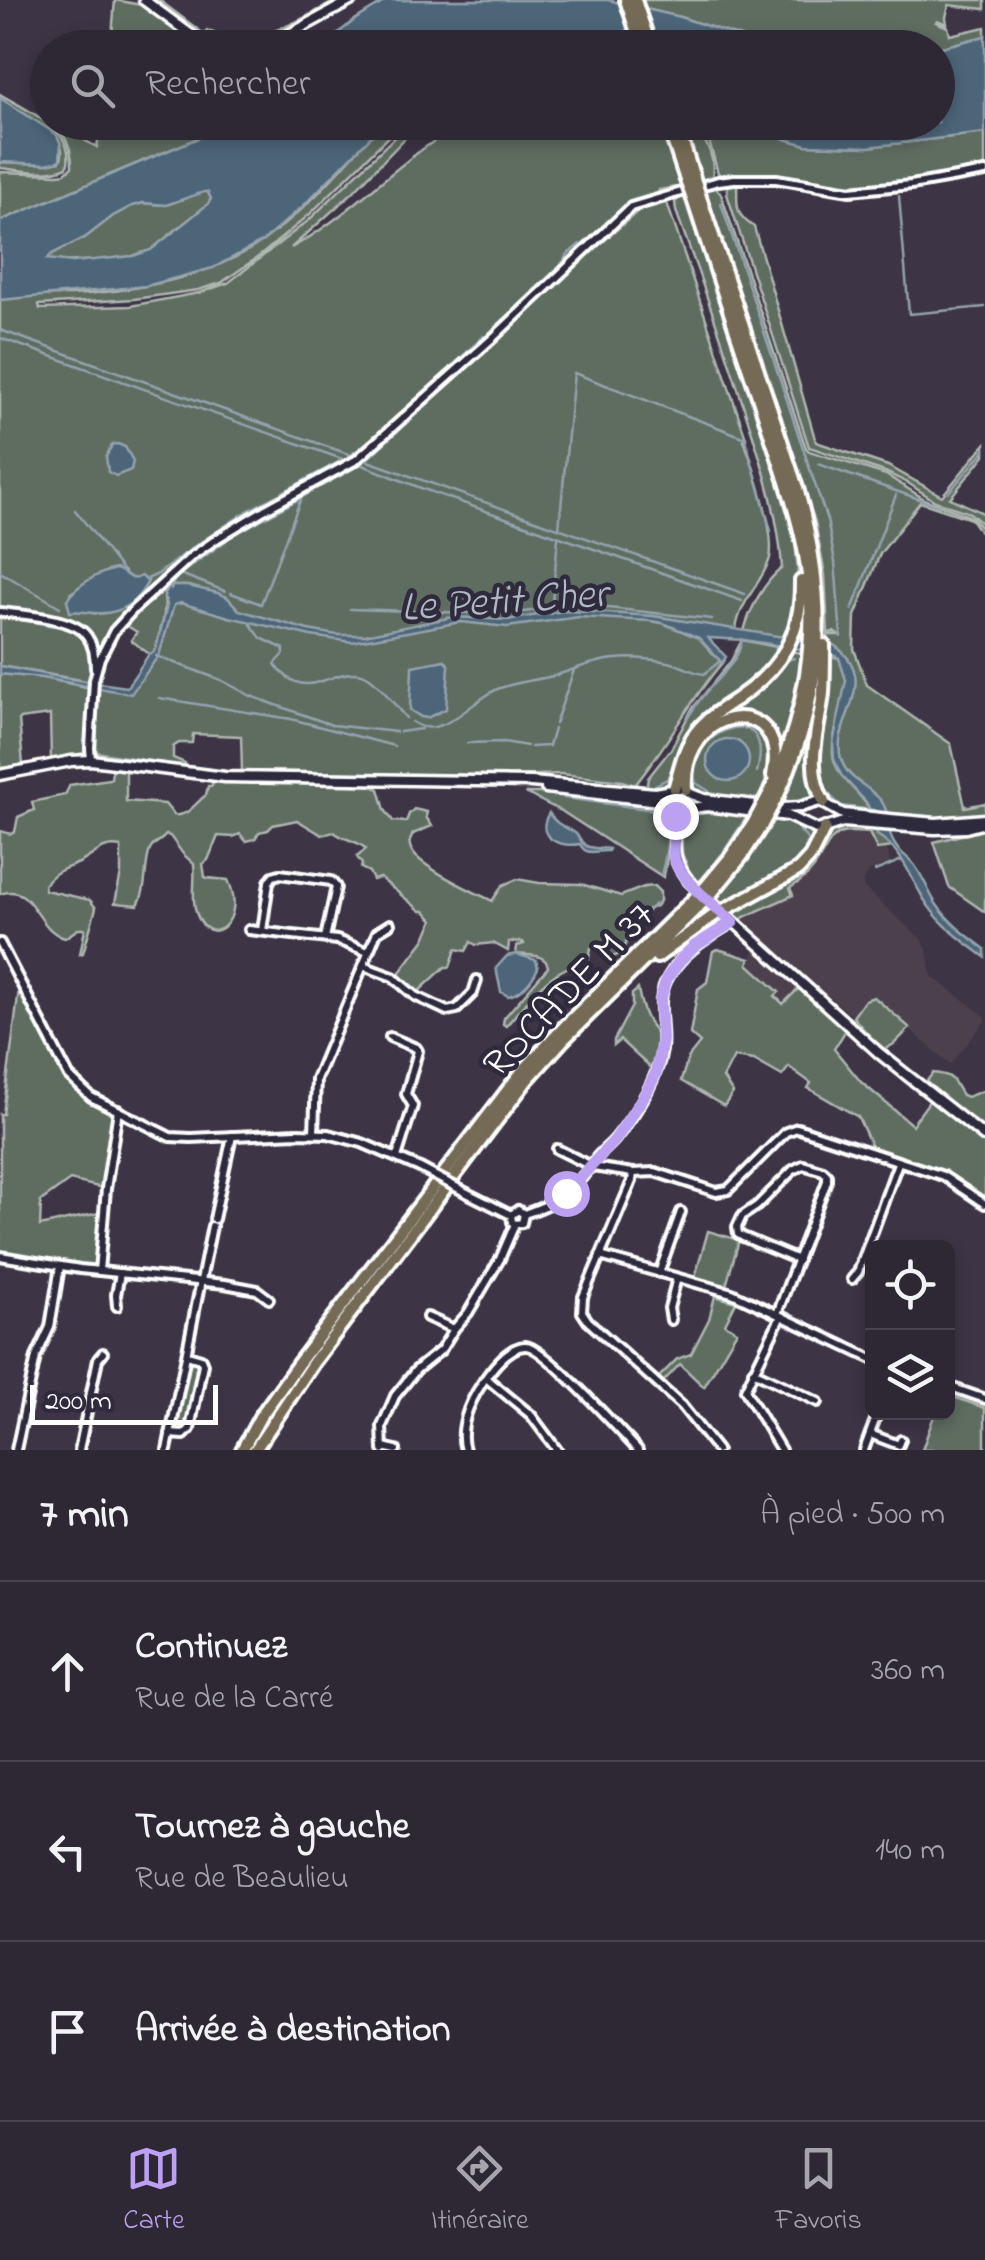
<!DOCTYPE html>
<html lang="fr">
<head>
<meta charset="utf-8">
<style>
	body { margin:0; font-family:"Indie Flower",sans-serif; background:#3a3340; color:#f1f3f6 }
	.controls { position:absolute; right:30px; bottom:30px; display:grid; overflow:hidden; border-radius:15px; box-shadow:0 5px 15px #0003 }
	.controls button { width:90px; height:90px; display:grid; place-items:center; padding:0; border:0; border-bottom:2px solid #49444f; background:#2e2734; color:#f1f3f6; font:50px sans-serif }
	.scale { position:absolute; left:30px; bottom:25px; width:188px; box-sizing:border-box; padding-left:10px; border:5px solid #fff; border-top:0; font-size:28px; line-height:35px; white-space:nowrap; color:#fff; -webkit-text-stroke:8px #2f2a3d; paint-order:stroke }
	.stop { position:absolute; width:30px; height:30px; margin:-22px; border:8px solid #bca0f2; border-radius:50%; background:#fff }
	.stop.end { background:#bca0f2; border-color:#fff; box-shadow:0 2px 10px #0008 }
	.list { margin:0; padding:0; list-style:none }
	h2 { display:flex; justify-content:space-between; align-items:center; height:130px; margin:0; padding:0 40px; font-size:42px }
	h2 small { font-size:32px; font-weight:400; color:#a7a5ac }
	.list li { display:grid; grid-template-columns:65px 1fr auto; gap:30px; align-items:center; box-sizing:border-box; height:180px; padding:0 40px; border-top:2px solid #49444f }
	.list b { display:block; font-size:38px; white-space:nowrap }
	.list p { margin:0; font-size:32px; white-space:nowrap; color:#a7a5ac }
	.list em { font-size:32px; font-style:normal; color:#a7a5ac }
	.icon { flex:none; width:55px; height:55px; fill:none; stroke:currentColor; stroke-width:2; stroke-linecap:round; stroke-linejoin:round }
	.map { position:relative; flex:none; width:985px; height:1450px; overflow:hidden }
	.search { position:absolute; background:#2e2734; box-shadow:0 5px 15px #0003; left:30px; right:30px; top:30px; height:110px; display:flex; align-items:center; gap:25px; box-sizing:border-box; padding:0 35px; border-radius:55px; color:#a7a5ac; font-size:38px }
	.sheet { height:670px; background:#2e2734 }
	nav { display:flex; justify-content:space-around; align-items:center; box-sizing:border-box; height:140px; border-top:2px solid #49444f; background:#2e2734; font-size:28px; color:#a7a5ac }
	nav a { display:grid; justify-items:center; gap:5px }
	nav .on { color:#bca0f2 }
	.map>svg:first-child { display:block }
	.built { fill:#4e404e }
	.green { fill:#5e6c61; stroke:#aeb6b0; stroke-width:2.5; fill-rule:evenodd }
	.water { fill:#4d6578; stroke:#94a3ae; stroke-width:2.5; fill-rule:evenodd }
	.lines { fill:none; stroke-linecap:round; stroke-linejoin:round }
	.stream { stroke:#94a3ae; stroke-width:2.5 }
	.minor-casing { stroke:#fff; stroke-width:14 }
	.tertiary-casing { stroke:#fff; stroke-width:15 }
	.secondary-casing { stroke:#fff; stroke-width:15 }
	.trunk-casing { stroke:#fff; stroke-width:18 }
	.minor { stroke:#2f2a3d; stroke-width:6 }
	.tertiary { stroke:#2f2a3d; stroke-width:8 }
	.secondary { stroke:#2f2a3d; stroke-width:8 }
	.trunk { stroke:#746b55; stroke-width:10 }
	.minor-bridge-casing { stroke:#fff; stroke-width:14; stroke-linecap:butt }
	.trunk-bridge-casing { stroke:#fff; stroke-width:18; stroke-linecap:butt }
	.minor-bridge { stroke:#2f2a3d; stroke-width:6 }
	.trunk-bridge { stroke:#746b55; stroke-width:10 }
	.route { stroke:#bca0f2; stroke-width:12 }
	.labels { text-anchor:middle; stroke-width:9; stroke-linejoin:round; paint-order:stroke }
	.street-label { font-size:40px; fill:#fff; stroke:#2f2a3d }
	.water-label { font-size:42px; font-style:italic; fill:#afbac2; stroke:#2f2a3d }
</style>
</head>
<body>
<div class="map">
<svg width="985" height="1450" viewBox="0 0 985 1450">
	<rect width="100%" height="100%" fill="#3d3445"/>
	<filter id="ink" filterUnits="userSpaceOnUse"><feTurbulence type="fractalNoise" baseFrequency=".01" numOctaves="2"/><feDisplacementMap in="SourceGraphic" scale="20" xChannelSelector="R" yChannelSelector="G"/><feConvolveMatrix kernelMatrix="1 2 1 2 8 2 1 2 1" color-interpolation-filters="sRGB"/></filter>
	<g filter="url(#ink)">
		<g class="built">
			<polygon points="847,832 870,833 877,848 887,849 890,862 869,871 863,880 863,887 921,939 927,949 930,971 933,977 985,1016 985,1021 950,1065 874,997 865,1000 853,1017 827,994 821,999 739,922 807,876 816,866 828,840"/>
			<polygon points="755,949 799,988 784,1004 775,996 778,992 747,964"/>
		</g>
		<g class="green">
			<polygon points="115,0 146,6 197,47 111,48"/>
			<path d="M155 0H159L204 34 207 30C251 52 299 20 337 0H344C301 23 248 64 198 35 183 26 169 11 155 0Z"/>
			<polygon points="642,0 985,0 985,9 949,5 946,17 947,24 937,20 936,22 948,27 950,35 985,27 985,36 938,48 771,47 680,17 645,9"/>
			<path d="M0 94C25 110 78 130 67 167 48 176 21 170 0 168V162L46 164 60 161C65 152 60 142 56 134L0 98Z"/>
			<path d="M642 122 661 123 681 186 659 190V198L667 203 746 438 744 440C753 466 778 537 769 561 760 585 739 603 736 630L653 616 651 621 663 623 699 638 722 663C689 701 667 746 635 785L622 781 561 774 513 776 242 771 241 736 193 734 192 743H179L173 747V758L185 763 184 767 96 752 97 695 95 694V689L134 687 159 655 174 604C191 601 212 611 229 617L239 610 227 597 188 586H170L172 583 152 585 125 612 104 643 99 646 93 642 83 629 0 610V293C80 301 197 288 264 240 290 221 316 197 337 173 353 156 366 138 384 123H402L309 215 261 255 221 283 198 290 134 299 39 305 40 309 130 306 199 293 228 283 309 220 409 123ZM432 125 456 128C398 159 351 216 291 248L352 193 410 133 420 127ZM636 201 637 212 533 303V291L611 220ZM107 571H123C127 577 134 582 141 576L148 581C134 612 92 626 67 600L71 593Z"/>
			<path d="M50 123C66 125 81 140 97 147L101 123H234L0 221V172L58 174 65 173 72 167C72 147 66 134 50 123Z"/>
			<polygon points="704,123 732,123 806,145 868,147 985,133 985,171 927,180 865,187 723,178 718,173"/>
			<path d="M690 130C708 135 717 164 711 180L703 182 685 131Z"/>
			<path d="M737 184C738 204 733 214 754 227L816 442 888 466 942 496 985 444V455L950 498 981 512 985 515V526L970 513 935 501 908 483 885 472 809 447 727 194 728 186Z"/>
			<path d="M709 187H715L721 194 806 448 809 451 886 475 926 500 972 517 985 532V539L971 519 920 502 880 554 855 616 854 649 867 685 951 744 965 807 985 803V815L949 820 888 815C878 788 845 783 840 755 834 723 871 689 847 657 841 650 837 647 828 644V635H838L834 632 828 633 825 575 815 522 721 240 723 239 720 237 704 188Z"/>
			<polygon points="204,191 208,192 211,199 208,204 151,250 133,256 103,260 58,262 47,259 52,254 86,237 113,216 132,206 143,203 166,205"/>
			<path d="M684 194C704 252 724 311 743 370 766 438 808 537 796 609 795 619 790 629 786 638L744 631C750 609 764 582 782 568 779 516 763 466 747 417 725 347 701 279 676 211L675 202Z"/>
			<path d="M165 590 164 594C167 613 160 629 156 649L153 653 149 654 131 640 137 632 124 624Z"/>
			<path d="M0 614C26 618 85 619 92 650 94 660 92 673 92 682L0 666Z"/>
			<path d="M742 640 781 648 776 658 759 678 709 713 671 783C664 790 655 790 646 789L648 778 671 749 692 709 731 661Z"/>
			<polygon points="789,651 802,653 795,705 780,756 775,739 764,724 717,719 715,717"/>
			<path d="M828 656 839 658C841 665 845 673 846 681 847 706 831 729 833 754 835 779 863 792 872 814L843 811 823 793 820 785 817 754Z"/>
			<polygon points="0,674 43,678 91,688 84,753 51,759 50,715 19,719 23,765 0,768"/>
			<polygon points="819,680 817,795 803,803 781,805 803,754"/>
			<path d="M735 722C785 730 774 767 756 802L701 794 690 784 695 756 711 732ZM726 739 739 742 747 751V769L738 778H718C702 764 706 745 726 739Z"/>
			<path d="M116 766 121 767 126 772V801L165 804 174 815C188 817 195 803 206 795L208 786H212V780L367 784 379 789 385 810 393 821 406 822 409 814 414 809 427 812 426 817 432 826 413 834C410 841 408 842 411 849 417 866 475 892 492 901L503 885 517 879 539 883 581 884 621 896 644 887 654 886 660 892V901L656 906 629 918 627 927 629 936 622 953 611 958 599 946 591 948 588 962C550 966 529 1000 506 1026L503 1024 504 1018 548 967C546 953 528 956 516 954L517 946 524 944 523 942H509L508 951 493 943 476 945 471 942 466 951 456 949 450 967H445L417 993 399 977 400 972 425 939 433 920 425 911H421L380 878 373 880 369 872 361 868 362 864 357 857 366 849C358 840 345 841 334 832L322 835 297 820 273 825 268 830 259 832 255 839 246 841 240 834 233 837 218 836 208 860 203 864 205 877C212 880 220 878 228 880 248 921 209 952 196 912 191 897 196 879 194 864L183 854 170 836 166 835C160 843 152 842 149 853 144 870 147 890 138 905L115 903 121 873V847C103 843 96 854 81 862 64 870 58 868 44 885L45 890 90 900 96 908 83 953 80 954 85 929H78L65 938C34 929 35 882 0 894V831L11 834 15 832 18 817 34 810 32 802 65 795 70 785 109 779 111 778 113 767Z"/>
			<path d="M525 793H554L661 807C678 823 668 856 663 877L563 812Z"/>
			<path d="M704 810 748 815 723 853 696 885 687 873V865C671 847 676 812 704 810Z"/>
			<polygon points="774,816 800,824 808,832 817,834 814,841 811,841 802,860 793,870 722,906 714,900 745,863"/>
			<path d="M839 826 875 828 893 847 877 849 869 833C835 830 835 832 819 860 813 872 802 881 790 888L793 895 744 917 739 922 730 913 738 909V907L799 875 824 836Z"/>
			<polygon points="985,829 985,912 949,887 934,842"/>
			<path d="M718 949 750 959 748 964 779 992 775 996 783 1004 799 988 846 1030 834 1049 861 1082 912 1125 933 1096 922 1087 933 1073C955 1075 952 1080 962 1095L967 1097 985 1090V1204L957 1184 876 1156 858 1117 808 1088 811 1083 789 1067 782 1076 754 1060 734 1057 723 1078 733 1093 724 1106 681 1081 688 1058 700 1043 690 1034 698 989 707 982 712 955 713 951Z"/>
			<polygon points="20,981 79,1087 118,1110 106,1189 70,1180 41,1201 40,1226 103,1212 99,1271 0,1256 0,1114 3,1114"/>
			<path d="M638 989C642 1011 647 1024 663 1041L656 1073 620 1040 614 1045V1040L632 1006V994Z"/>
			<polygon points="874,997 910,1028 894,1044 885,1049 874,1041 853,1017 865,1000"/>
			<polygon points="708,1231 739,1240 726,1286 695,1277"/>
			<polygon points="715,1296 736,1302 725,1324 737,1331 704,1387 680,1364 662,1383 657,1379 677,1359 691,1354 709,1319"/>
			<polygon points="190,1360 196,1361 199,1368 187,1426 182,1432 178,1432 175,1429"/>
			<polygon points="948,1395 985,1408 985,1450 922,1450 935,1413 948,1412"/>
		</g>
		<g class="water">
			<polygon points="387,0 608,0 680,17 771,47 319,48 356,19"/>
			<polygon points="985,36 985,133 868,147 806,145 732,123 938,122 938,48"/>
			<polygon points="0,98 56,134 61,144 60,161 46,164 0,162"/>
			<path d="M234 123H384L301 208 263 241 213 268 146 286 0 300V221ZM204 192H208L211 199 208 204 151 250 133 256 73 262 47 259 52 254 86 237 113 216 132 206 143 203 166 205Z"/>
			<polygon points="118,444 125,447 133,461 131,470 116,476 108,472 106,457 112,445"/>
			<path d="M115 569C125 570 130 584 141 576L148 581C137 603 119 615 95 613 85 613 79 610 70 612L67 600C76 585 98 573 115 569Z"/>
			<path d="M170 586H188L218 593 227 597 239 610 308 630 337 635H365L453 617 507 620 563 611 593 612 653 616 834 645C884 681 830 721 841 759 847 781 870 785 882 802 890 814 887 827 892 839 895 849 905 855 912 862 922 873 927 889 935 902 948 922 966 935 985 949V957C963 941 943 927 927 904 910 879 904 851 877 835L872 814 866 802 841 775 834 759 833 743 846 680 839 658 831 654 744 640 708 638 726 657 722 663 699 638 663 623 651 621 579 617 507 627 461 622 352 642 311 636 229 617 181 603 174 605 159 655 131 694 43 678 0 674V666L70 679 127 687 149 654 153 653 156 649 167 605 164 594Z"/>
			<path d="M445 660 449 666 446 709 427 718 421 717 410 710C410 695 412 681 412 666Z"/>
			<circle cx="728" cy="760" r="21"/>
			<path d="M549 813C556 825 564 826 575 833 579 836 581 842 585 845 591 850 602 847 609 849L608 851C597 850 586 857 580 844 559 848 534 837 549 813Z"/>
			<path d="M516 954 536 960 538 968C532 981 522 993 508 996L501 992 496 968 507 956Z"/>
		</g>
		<g class="lines">
			<g class="stream">
				<polyline points="732,174 772,175 835,184 856,185 903,182 985,167"/>
				<polyline points="899,196 909,314 985,307"/>
				<polyline points="721,203 827,520 835,562 841,637"/>
				<polyline points="0,330 351,455"/>
				<polyline points="489,333 559,268 568,254 580,244"/>
				<polyline points="0,338 342,459"/>
				<polyline points="495,341 616,227 642,206"/>
				<polyline points="450,368 484,336"/>
				<polyline points="745,437 771,531"/>
				<polyline points="353,453 378,434 446,372"/>
				<polyline points="365,460 745,594"/>
				<polyline points="365,461 456,377"/>
				<polyline points="360,464 426,490 742,601"/>
				<polyline points="818,464 939,506"/>
				<polyline points="320,487 360,465"/>
				<polyline points="949,492 985,450"/>
				<polyline points="75,510 122,570"/>
				<polyline points="559,528 574,373 746,438"/>
				<polyline points="235,534 312,492"/>
				<polyline points="190,549 249,510 340,461"/>
				<polyline points="0,572 60,607"/>
				<polyline points="180,574 225,591"/>
				<polyline points="145,580 158,574 185,553"/>
				<polyline points="171,589 174,581 179,575 227,540"/>
				<polyline points="231,593 261,604 301,498"/>
				<polyline points="350,609 504,614 559,608 608,608 712,619"/>
				<polyline points="852,610 896,495"/>
				<polyline points="551,614 558,538"/>
				<polyline points="0,616 71,629 83,636 87,646"/>
				<path d="M249 622 261 638 284 649V654L275 664C306 707 331 666 362 674 375 677 396 707 406 718"/>
				<polyline points="156,656 221,680 251,696 332,725 396,732"/>
				<polyline points="758,689 786,661 794,658"/>
				<polyline points="159,698 291,719 394,746"/>
				<path d="M687 719C693 710 699 700 706 692 720 675 739 662 742 639"/>
				<path d="M412 722C442 743 473 698 500 688 517 682 536 680 553 676 568 672 583 665 598 662 621 656 645 658 668 662 681 664 691 673 704 674L719 662V659"/>
				<polyline points="555,724 574,670"/>
				<polyline points="400,732 421,729"/>
				<polyline points="467,743 504,742 527,746"/>
				<polyline points="531,747 549,746 554,729"/>
				<polyline points="821,769 824,790 841,806 874,810"/>
				<polyline points="655,785 667,779 671,770"/>
				<path d="M709 791 696 783C680 734 777 693 757 772"/>
				<path d="M564 798 662 811C672 827 666 857 661 875"/>
				<polyline points="778,820 793,823 808,840 804,851 792,868"/>
				<polyline points="826,836 846,828 876,829"/>
				<path d="M687 863C681 856 682 850 682 840 680 803 713 814 738 815"/>
				<polyline points="875,871 902,860"/>
				<path d="M744 905C772 892 804 882 818 852"/>
				<polyline points="634,925 655,904"/>
			</g>
			<defs>
				<g id="minor">
					<path d="M0 612C22 615 74 617 87 636 94 646 95 657 95 668"/>
					<polyline points="91,760 90,748 94,680 100,658 114,631 134,609 192,556 218,538 264,510 356,460 495,336 631,207 718,181 734,179 776,179 850,191 911,185 985,172"/>
					<polyline points="249,930 337,940 368,952"/>
					<polyline points="262,931 269,882 273,876 280,874 331,881 336,887 325,938"/>
					<polyline points="0,943 69,1076 91,1097 170,1137 191,1138 297,1133 328,1134 362,1143 420,1168"/>
					<polyline points="363,966 393,977 415,996 447,1011 457,1009 473,993 477,980"/>
					<polyline points="390,1037 416,1048 418,1051 406,1094 413,1106 397,1157"/>
					<polyline points="314,1133 316,1079 377,932 390,924"/>
					<polyline points="557,1149 593,1167 633,1173 655,1172 716,1192 728,1190 786,1132 797,1128 943,1176 985,1204"/>
					<polyline points="633,1173 632,1181 583,1297 582,1312 588,1321 682,1406 717,1450"/>
					<polyline points="467,1193 511,1215 512,1222 515,1224 522,1223 524,1214"/>
					<path d="M511 1215 518 1210 524 1214C536 1210 548 1205 559 1199 574 1189 586 1174 595 1160 600 1152 610 1146 616 1138 636 1113 657 1082 662 1050 665 1025 654 1000 669 976 684 950 708 938 733 922"/>
					<polyline points="214,1219 232,1136"/>
					<polyline points="0,1256 80,1269 225,1284 257,1290 269,1299"/>
					<polyline points="600,1256 732,1293 872,1359"/>
					<polyline points="99,1271 106,1189 118,1110"/>
					<polyline points="659,1273 681,1212"/>
					<polyline points="852,1279 858,1272 898,1163"/>
					<polyline points="117,1306 116,1295 120,1273"/>
					<polyline points="777,1314 827,1181 827,1175 823,1171 803,1165 793,1170 757,1206 742,1216 737,1227 738,1234 743,1237 798,1260"/>
					<polyline points="781,1316 745,1390 781,1450"/>
					<polyline points="427,1317 454,1329"/>
					<polyline points="671,1320 669,1308 677,1278"/>
					<polyline points="753,1371 818,1402"/>
					<polyline points="486,1378 531,1415 557,1450"/>
					<polyline points="948,1386 985,1399"/>
					<polyline points="170,1434 184,1435 190,1429 203,1364 201,1359 187,1355"/>
					<polyline points="870,1434 899,1445 901,1440"/>
					<polyline points="383,1447 396,1450"/>
					<polyline points="16,1450 36,1357 50,1327 60,1266"/>
					<polyline points="79,1450 98,1359 103,1353"/>
					<polyline points="167,1450 212,1226"/>
					<polyline points="383,1450 382,1426 395,1396 416,1370 441,1350 454,1329 468,1313 500,1259 515,1224"/>
					<path d="M465 1450C458 1429 469 1403 481 1385 489 1372 509 1345 526 1346 543 1346 622 1433 638 1450"/>
					<polyline points="864,1450 878,1412"/>
				</g>
				<g id="tertiary">
					<polyline points="144,0 194,37 221,48"/>
					<polyline points="254,48 288,35 352,0"/>
					<path d="M673 808C680 839 665 852 689 881L879 1053 985 1137"/>
				</g>
				<g id="secondary">
					<polyline points="0,775 71,761 91,760 225,777 531,782 655,793 683,788 691,794 704,799 782,808 800,807 820,801 843,814 890,819 936,823 985,819"/>
					<polyline points="546,788 659,801 677,810 707,806 788,816 818,830 843,822 935,829 966,828 981,824"/>
				</g>
				<g id="trunk">
					<polyline points="626,0 642,48"/>
					<polyline points="635,0 651,48"/>
					<polyline points="667,122 685,177"/>
					<polyline points="676,122 693,175"/>
					<path d="M700 197 797 488C828 597 826 691 778 795"/>
					<path d="M693 199C715 267 737 335 760 402 775 451 794 499 804 549 820 633 805 717 769 794"/>
					<path d="M824 645C824 661 824 677 823 693 819 730 804 767 824 802"/>
					<path d="M674 789C680 769 683 749 696 732 708 717 723 708 738 698 782 668 802 633 801 581"/>
					<path d="M686 789C681 704 790 690 773 776"/>
					<polyline points="704,889 729,859 753,824"/>
					<polyline points="710,895 742,856 762,825"/>
					<polyline points="726,909 798,870 810,857 825,828"/>
					<polyline points="657,957 716,914"/>
					<polyline points="242,1450 260,1417 298,1364 520,1074 568,1023 697,896"/>
					<polyline points="255,1450 313,1363 527,1080 564,1039 703,902"/>
				</g>
			</defs>
			<use href="#minor" class="minor-casing"/>
			<use href="#tertiary" class="tertiary-casing"/>
			<use href="#secondary" class="secondary-casing"/>
			<use href="#trunk" class="trunk-casing"/>
			<use href="#minor" class="minor"/>
			<use href="#tertiary" class="tertiary"/>
			<use href="#secondary" class="secondary"/>
			<use href="#trunk" class="trunk"/>
			<defs>
				<polyline id="minor-bridge" points="420,1168 467,1193"/>
				<g id="trunk-bridge">
					<polyline points="693,175 700,197"/>
					<polyline points="685,177 693,199"/>
					<polyline points="753,824 769,794"/>
					<polyline points="762,825 778,795"/>
					<polyline points="697,896 704,889"/>
					<polyline points="703,902 710,895"/>
					<polyline points="716,914 726,909"/>
				</g>
			</defs>
			<use href="#minor-bridge" class="minor-bridge-casing"/>
			<use href="#trunk-bridge" class="trunk-bridge-casing"/>
			<use href="#minor-bridge" class="minor-bridge"/>
			<use href="#trunk-bridge" class="trunk-bridge"/>
		</g>
	</g>
	<g class="lines" filter="url(#ink)">
		<path class="route" d="M566 1193 615 1140 647 1091 656 1073 662 1040 660 1000 667 978 682 958 695 946 733 922C716 907 678 879 674 857 672 843 676 830 675 816"/>
	</g>
	<g class="labels">
		<g class="street-label">
			<text transform="translate(567 988) rotate(-46)" y="14">ROCADE M 37</text>
		</g>
		<g class="water-label">
			<text transform="translate(504 598) rotate(-4)" y="15">Le Petit Cher</text>
		</g>
	</g>
</svg>
<div class="controls">
<button><svg class="icon" aria-label="locate" viewBox="0 0 24 24"><circle cx="12" cy="12" r="6"/><path d="M12 2v4M12 18v4M2 12h4M18 12h4"/></svg></button>
<button><svg class="icon" aria-label="layers" viewBox="0 0 24 24"><path d="M12 4l9 5-9 5-9-5zM3 14l9 5 9-5"/></svg></button>
</div>
<div class="scale">200 m</div>
<div class="stop" style="left:566px;top:1193px"></div>
<div class="stop end" style="left:675px;top:816px"></div>
<div class="search"><svg class="icon" aria-label="search" viewBox="0 0 24 24"><circle cx="10" cy="10" r="6"/><path d="M15 15l6 6"/></svg>Rechercher</div>
</div>
<section class="sheet">
<h2>7 min<small>À pied · 500 m</small></h2>
<ul class="list">
<li><svg class="icon" aria-label="ahead" viewBox="0 0 24 24"><path d="M12 20V5M6 11l6-6 6 6"/></svg><div><b>Continuez</b><p>Rue de la Carré</p></div><em>360 m</em></li>
<li><svg class="icon" aria-label="left" viewBox="0 0 24 24"><path d="M17 20v-9H6M10 6l-5 5 5 5"/></svg><div><b>Tournez à gauche</b><p>Rue de Beaulieu</p></div><em>140 m</em></li>
<li><svg class="icon" aria-label="arrive" viewBox="0 0 24 24"><path d="M6 21V4h12l-3 4 3 4H6"/></svg><div><b>Arrivée à destination</b></div></li>
</ul>
</section>
<nav>
<a class="on"><svg class="icon" aria-label="map" viewBox="0 0 24 24"><path d="M3 6l6-2 6 2 6-2v14l-6 2-6-2-6 2zM9 4v14M15 6v14"/></svg>Carte</a>
<a><svg class="icon" aria-label="directions" viewBox="0 0 24 24"><path d="M12 3l9 9-9 9-9-9zM9 14v-3h6M13 9l2 2-2 2"/></svg>Itinéraire</a>
<a><svg class="icon" aria-label="saved" viewBox="0 0 24 24"><path d="M7 4h10v16l-5-4-5 4z"/></svg>Favoris</a>
</nav>
</body>
</html>
